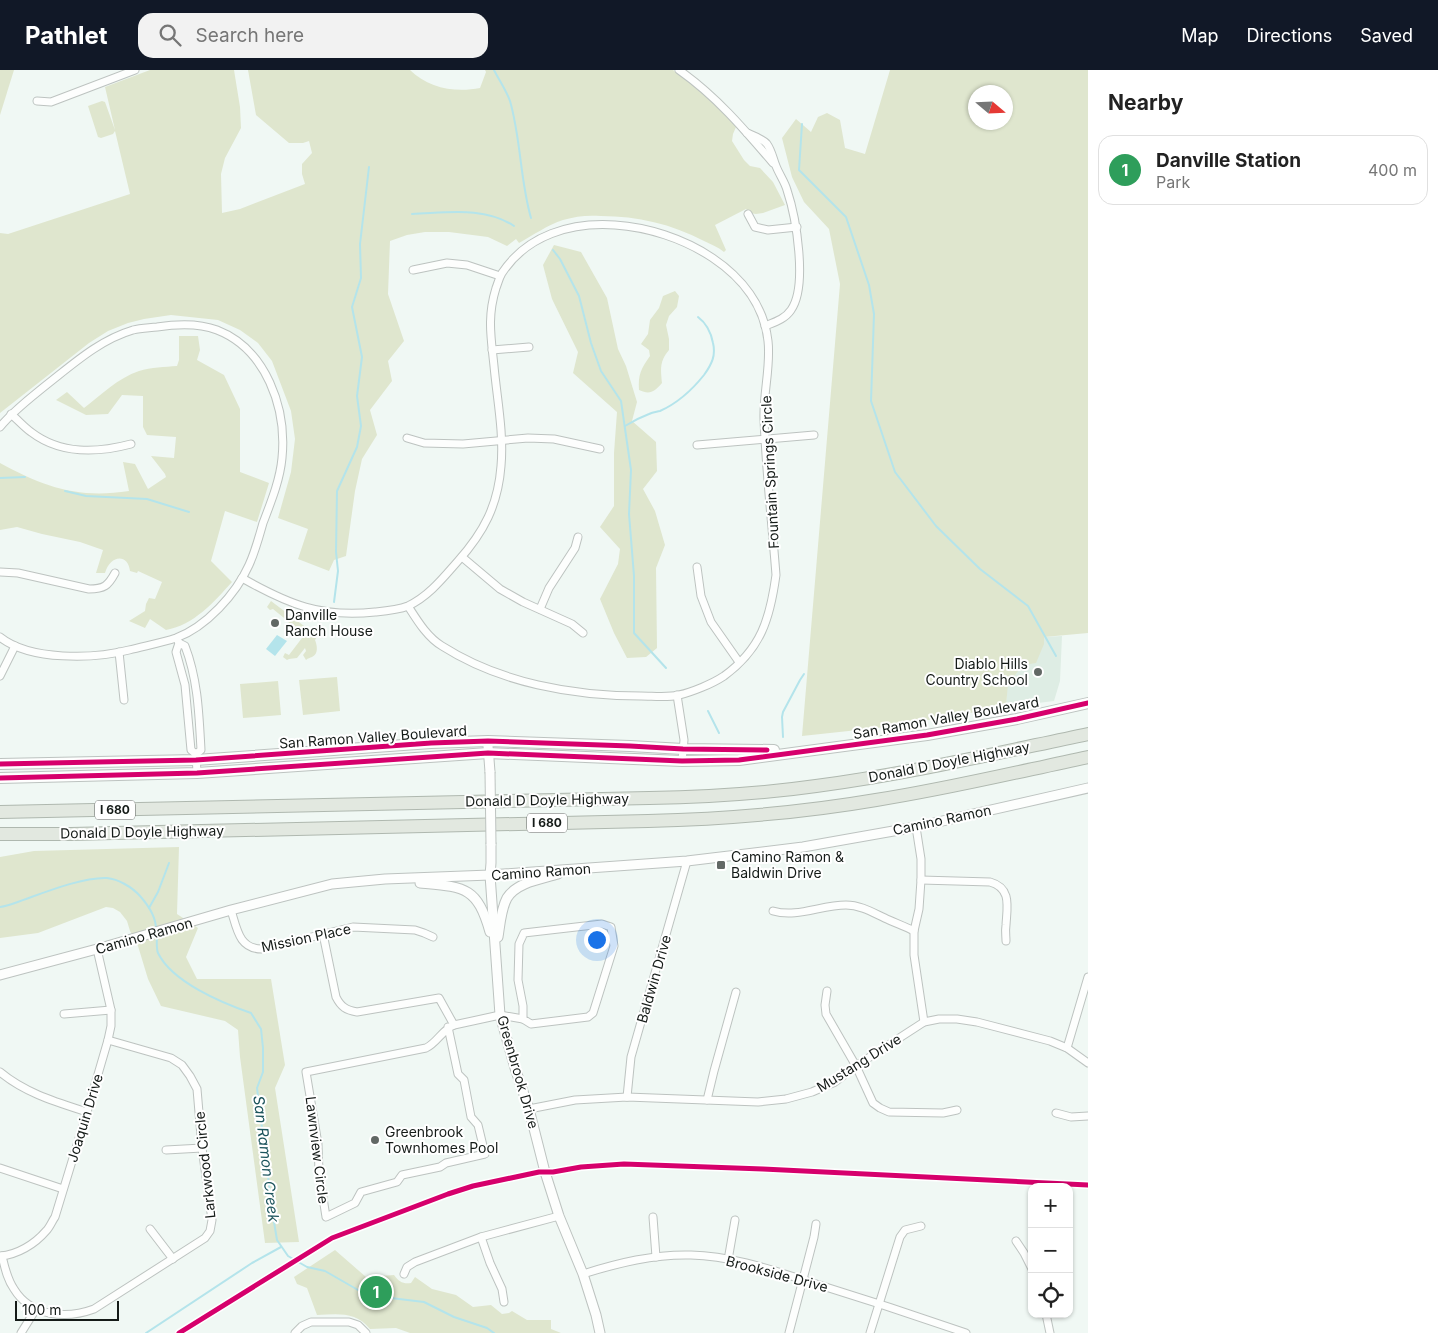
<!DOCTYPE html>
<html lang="en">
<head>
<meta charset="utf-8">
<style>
	body { margin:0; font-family:Inter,sans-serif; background:#f2f2f2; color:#222 }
	.controls { position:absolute; right:15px; bottom:15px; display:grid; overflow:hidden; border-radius:10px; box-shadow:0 1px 4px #0004 }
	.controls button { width:45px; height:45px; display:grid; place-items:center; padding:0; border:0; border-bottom:1px solid #e0e0e0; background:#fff; color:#222; font:25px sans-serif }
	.compass { position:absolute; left:968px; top:15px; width:45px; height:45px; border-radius:50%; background:#fff; box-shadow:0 1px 4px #0004; rotate:109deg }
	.scale { position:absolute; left:15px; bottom:12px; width:104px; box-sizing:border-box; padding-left:5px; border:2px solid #151b18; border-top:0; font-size:14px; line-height:18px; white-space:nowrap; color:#151b18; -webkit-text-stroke:4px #fff; paint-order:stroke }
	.you { position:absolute; left:596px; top:869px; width:18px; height:18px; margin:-12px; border:4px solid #fff; border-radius:50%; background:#1a73e8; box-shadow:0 0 0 8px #1a73e833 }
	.badge { display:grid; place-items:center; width:32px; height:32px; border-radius:50%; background:#111827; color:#fff; font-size:16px; font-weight:700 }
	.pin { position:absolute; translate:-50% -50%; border:2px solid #fff; box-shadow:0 1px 5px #0006 }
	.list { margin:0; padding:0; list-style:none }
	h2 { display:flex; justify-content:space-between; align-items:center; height:65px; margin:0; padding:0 20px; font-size:21px }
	h2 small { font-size:16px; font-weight:400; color:#767676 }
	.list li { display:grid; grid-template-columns:32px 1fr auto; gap:15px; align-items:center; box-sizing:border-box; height:70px; margin:0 10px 10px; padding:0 10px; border:1px solid #e0e0e0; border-radius:15px }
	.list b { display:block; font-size:19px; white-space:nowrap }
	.list p { margin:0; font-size:16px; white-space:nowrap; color:#767676 }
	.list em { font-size:16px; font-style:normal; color:#767676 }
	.icon { flex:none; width:28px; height:28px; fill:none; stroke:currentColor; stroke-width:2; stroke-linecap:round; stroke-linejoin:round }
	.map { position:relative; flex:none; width:1088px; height:1263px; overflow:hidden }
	header { display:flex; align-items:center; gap:30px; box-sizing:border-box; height:70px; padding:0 25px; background:#111827; color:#fff }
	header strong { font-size:24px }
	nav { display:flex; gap:28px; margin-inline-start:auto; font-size:18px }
	.search { width:350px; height:45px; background:#f2f2f2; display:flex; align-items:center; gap:12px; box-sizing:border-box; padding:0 18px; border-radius:15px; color:#767676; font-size:19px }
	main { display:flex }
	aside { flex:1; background:#fff }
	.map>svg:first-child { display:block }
	.built { fill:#deede4 }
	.green { fill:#dfe6ce; fill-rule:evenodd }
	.water { fill:#b4e4eb }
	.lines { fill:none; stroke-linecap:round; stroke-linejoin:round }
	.stream { stroke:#b4e4eb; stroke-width:2 }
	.minor-casing { stroke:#bdc3c0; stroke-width:9 }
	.tertiary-casing { stroke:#bdc3c0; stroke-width:11 }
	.secondary-casing { stroke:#bdc3c0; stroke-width:12 }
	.motorway-casing { stroke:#afb8af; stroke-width:14 }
	.minor { stroke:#fdfefd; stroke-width:7 }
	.tertiary { stroke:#fdfefd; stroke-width:9 }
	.secondary { stroke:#fdfefd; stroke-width:10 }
	.motorway { stroke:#e2e8e0; stroke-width:12 }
	.tertiary-bridge-casing { stroke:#bdc3c0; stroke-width:11; stroke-linecap:butt }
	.tertiary-bridge { stroke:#fdfefd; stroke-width:9 }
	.cycleway-casing { stroke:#fff; stroke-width:8 }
	.cycleway { stroke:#d6006c; stroke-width:5 }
	.poi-dot { fill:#626865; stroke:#fff; stroke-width:2 }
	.labels { text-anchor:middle; stroke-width:4; stroke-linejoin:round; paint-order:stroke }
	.shield { fill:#fff; stroke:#5b5f5d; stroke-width:1 }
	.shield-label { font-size:12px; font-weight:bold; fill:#151b18 }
	.street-label { font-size:14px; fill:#151b18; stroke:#fff }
	.poi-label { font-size:14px; fill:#151b18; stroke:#fff; text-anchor:start }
	.water-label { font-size:15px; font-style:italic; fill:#1c545c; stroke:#fff }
</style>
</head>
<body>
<header>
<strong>Pathlet</strong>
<div class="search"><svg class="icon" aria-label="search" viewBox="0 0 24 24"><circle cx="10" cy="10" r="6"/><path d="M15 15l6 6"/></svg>Search here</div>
<nav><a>Map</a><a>Directions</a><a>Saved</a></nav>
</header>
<main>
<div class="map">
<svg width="1088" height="1263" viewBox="0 0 1088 1263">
	<rect width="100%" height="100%" fill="#f0f8f4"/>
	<polygon class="built" points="1062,566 1060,611 1054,631 1006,637 1007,615 1008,613 1011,612 1016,601 1030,593 1044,567"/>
	<g class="green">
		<polygon points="0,0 14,0 0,45"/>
		<path d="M150 0H234L240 37 241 58 225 88 221 104 222 143 240 139 305 114 302 104V94L312 83 309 71 303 73H289L256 45 248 0H410C428 18 455 23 480 18L486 2 485 0H673L692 14 714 32 736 57 733 64 732 71 744 90 750 96 760 98 773 112 785 135 763 143 756 144 749 143 746 139 715 155 726 180 724 182C718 177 710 174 704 171 671 154 638 146 601 146 588 145 576 146 563 150 548 155 533 165 519 173L516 169 507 176 488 167 449 162H425L407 165 390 171 388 224 404 271 388 291 392 311 370 340 377 365 362 389 355 421 346 486 334 490 329 501 298 489 308 459 278 448 291 402 295 369 291 341 272 291 258 273 240 260 218 250 171 245 144 249 128 253 108 261 89 273 0 343V163L8 164 130 124 115 61 113 64 101 68 98 67 88 36 102 31 105 32 115 60 105 17Z"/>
		<path d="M890 0H1088V563L1044 567V574L1036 593C1023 594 1016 601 1011 613H1008L1006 637 886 657 802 666 840 214 829 159 804 132 792 107 782 68 796 49 811 62 818 47 827 43 840 50 845 78 865 84ZM976 22H1006V52H976Z"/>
		<polygon points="554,175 581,182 607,228 618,279 626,296 637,332 632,351 656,372 657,401 643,419 655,441 665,475 656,498 657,578 646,587 627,588 614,563 600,529 618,494 620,479 600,457 614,436 614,383 617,342 573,303 578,282 552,229 543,195"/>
		<path d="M675 221 679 226 677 237 669 246 666 255 669 269V280C659 292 661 299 662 313 654 322 650 325 639 320 638 304 641 299 650 286L649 280 641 274 648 264 650 250 659 238 663 226Z"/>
		<path d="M179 266H198L200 280 197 290 224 305 240 339V402L269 413 257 452 225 441 211 491 232 512C214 532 194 555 166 560L150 549 145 558 129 551 145 541 146 534 149 528 155 529 162 512 138 501 137 503 130 501C128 483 110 485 105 503H96L103 480 80 472 42 464 17 457 0 460V393C44 417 78 429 129 421L123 392 135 394 148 419 166 407 165 404 151 386 174 388 176 367 147 365 143 357V326L122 325 108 344 86 345 56 330 67 322 84 338C101 325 118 308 139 301 151 297 165 297 177 296L179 290Z"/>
		<path d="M271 531 312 562 315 559H318L319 564 315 570C317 575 319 584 312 587 310 588 308 588 306 590L303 585 306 581 305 578 297 588 289 589 287 590 283 587 285 583 289 585 302 568 295 562 292 566 287 562 288 560 285 558 289 552 273 539 270 540 267 537Z"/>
		<polygon points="337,607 340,641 303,645 299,610"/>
		<polygon points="278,611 281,645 243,648 240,614"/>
		<polygon points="179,777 177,844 198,858 186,887 197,909 271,909 285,995 275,1018 299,1172 265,1173 240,987 238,960 225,951 161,936 148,909 138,876 130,861 127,851 120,842 113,838 106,837 38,863 0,868 0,787 34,781"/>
		<path d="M335 1180 366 1207 394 1205C399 1212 403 1214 411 1213L415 1207 432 1219 456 1225 473 1237 491 1235 502 1244 509 1243 512 1241 527 1250H551V1259L561 1263H410L396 1258 370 1259C356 1241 337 1244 317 1245L307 1218 297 1214 294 1207Z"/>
	</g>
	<polygon class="water" points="277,565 287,571 275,586 266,579"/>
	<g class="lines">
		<g class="stream">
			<path d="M494 0C499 10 506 20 510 31 521 69 520 110 531 148"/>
			<polyline points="802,54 799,100 846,147 869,215 874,244 871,331 895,402 936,456 980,499 1028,536 1056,586"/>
			<path d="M412 144C446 143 484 136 514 156"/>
			<polyline points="553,180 560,189 579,226 591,273 601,301 621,331 631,400 629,444 634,506 634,563 666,598"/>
			<path d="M625 356C633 351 641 347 649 344 653 342 656 342 660 341 678 333 692 320 704 305 712 294 716 285 713 273 711 262 706 253 698 247"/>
			<polyline points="0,408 25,407"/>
			<polyline points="65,421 86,426 147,429 189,442"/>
			<polyline points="334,532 338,501 336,482 337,421 357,377 361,356 357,326 362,287 352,237 361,208 360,174 369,97"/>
			<polyline points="708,641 719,663"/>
			<polyline points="783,667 782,647 783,642 800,610 804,604"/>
			<path d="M0 837C9 836 17 832 26 829 48 821 84 807 107 808 118 809 132 817 140 826 148 835 156 846 156 859"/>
			<polyline points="149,838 158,822 169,793"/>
			<path d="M157 864C157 870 156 878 158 883 172 912 222 933 251 943L261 959 263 978V1002L257 1018 273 1146 277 1170 288 1186 307 1197 325 1201 358 1220 374 1226 424 1232 454 1247 487 1258 494 1263"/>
			<polyline points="146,1263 252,1193 281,1177"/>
		</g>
		<defs>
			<g id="minor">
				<path d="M679 0C716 26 744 59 773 93"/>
				<polyline points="37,31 51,32 135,0"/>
				<path d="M747 63C754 66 763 69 767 74 772 81 773 89 776 96 779 104 785 112 787 120 796 147 808 216 791 240 785 249 775 252 765 256"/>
				<polyline points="748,144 755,157 768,160 797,157"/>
				<polyline points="413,200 447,193 467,195 500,206"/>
				<polyline points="492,280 529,277"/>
				<path d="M11 344C18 350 24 357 31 362 61 385 97 383 131 374"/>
				<path d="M0 357C13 341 29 329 45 316 72 295 99 270 133 260 141 258 149 258 157 257 176 254 199 253 217 260 266 279 287 338 282 388 280 410 271 432 263 453 259 467 255 482 249 495 236 524 206 557 176 568 161 573 144 576 129 580 94 589 30 591 0 567"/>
				<polyline points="407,368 424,373 463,374 528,368 554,369 600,379"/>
				<polyline points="697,375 814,365"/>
				<polyline points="462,487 500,519 523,532 572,554 583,563"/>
				<polyline points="697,497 701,526 711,552 739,592"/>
				<path d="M0 502 18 503 89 519C104 519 108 516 115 503"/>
				<path d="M242 508C288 534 321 548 375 542 386 541 398 540 408 536 429 526 443 508 458 491 484 462 498 435 501 396 504 363 497 329 494 296 491 267 487 247 496 218 498 213 499 208 502 203 527 165 571 152 615 155 679 159 760 200 768 271 771 296 763 323 764 349 766 401 772 453 776 505 770 549 761 579 724 606 712 614 692 622 679 625 667 628 653 626 641 626 573 626 500 613 442 576 427 567 417 550 408 536"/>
				<polyline points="540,539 549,518 575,478 578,467"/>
				<polyline points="177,569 179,573 176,582 185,615 191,680 196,684"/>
				<path d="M179 573 185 576C198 610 199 644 201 680L196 684 197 703"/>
				<polyline points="119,582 124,630"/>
				<polyline points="0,606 15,576"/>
				<polyline points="677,625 684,670 682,691"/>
				<polyline points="916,757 921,789 921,810 919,839 914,861 914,885 924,952"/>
				<path d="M921 810 990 812C1012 818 1007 837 1006 855 1005 861 1006 866 1006 871"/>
				<path d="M231 840C237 859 239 879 262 879L353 857 415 860 424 863 433 867"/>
				<path d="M773 841C797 848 821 835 846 835 862 835 875 844 889 850 898 854 906 857 914 861"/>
				<polygon points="602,854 611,857 614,876 593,943 588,947 531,954 523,949 523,936 518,910 519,874 524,863"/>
				<path d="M323 864 336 927C341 937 346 940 357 942L439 928 454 955"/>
				<polyline points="827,921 825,935 826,944 856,996 873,1033 880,1038 889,1042 943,1043 957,1040"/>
				<polyline points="64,944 111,940"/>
				<path d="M448 957 458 1004 464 1010 471 1047 478 1055 485 1084 446 1093 440 1097 402 1105 397 1112 361 1122 355 1133 326 1147 319 1102 318 1074 306 1002 426 978C437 973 442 960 454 955L500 945 523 949"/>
				<polyline points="1067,978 1088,907"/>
				<path d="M0 1002C25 1023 56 1032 87 1042"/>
				<polyline points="627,1027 631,987 687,791"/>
				<polyline points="707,1030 714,1001 736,922"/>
				<polyline points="529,1039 575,1030 627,1027 758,1032 786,1029 812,1022 835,1012 856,996 924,952 939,949 957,949 977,952 1050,971 1067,978 1088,993"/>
				<polyline points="1056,1043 1071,1047 1088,1046"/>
				<polyline points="166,1080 202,1078"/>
				<polyline points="0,1098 63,1119"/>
				<polyline points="653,1147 656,1187"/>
				<polyline points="150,1159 173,1189"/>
				<polyline points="481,1167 490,1193 502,1219 504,1232"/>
				<polyline points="1016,1171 1024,1183 1032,1199"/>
				<path d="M0 1186C17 1185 35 1174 46 1161 50 1157 52 1151 55 1147L87 1042 108 970 111 956V940L97 879"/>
				<path d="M2 1186C5 1198 7 1209 14 1219 31 1247 67 1249 94 1239L205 1168 210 1161 212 1150 202 1078 197 1019 190 1006 182 995 171 988 108 970"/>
				<polyline points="728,1190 735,1150"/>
				<polyline points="404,1204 407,1197 415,1192 481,1167 559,1146"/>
				<path d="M583 1204C618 1193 654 1184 691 1185 732 1186 772 1200 810 1212 862 1228 914 1245 966 1263"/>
				<polyline points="1046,1244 1050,1263"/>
				<polyline points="21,1263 36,1239"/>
				<polyline points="295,1263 302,1256 311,1252 349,1252 358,1255 366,1263"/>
				<polyline points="789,1263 814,1167 816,1154"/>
				<polyline points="870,1263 900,1167 905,1160 921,1156"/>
			</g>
			<g id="tertiary">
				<polyline points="488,676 490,702"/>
				<polyline points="491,774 491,793 490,805 500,945 515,998 529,1039 545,1102 559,1146 583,1204 596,1245 600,1263"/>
				<path d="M420 813C464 817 477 816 490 862"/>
				<path d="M498 867C500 855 501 839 507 828 517 812 542 809 558 804"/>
				<polyline points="0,905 97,879 231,840 332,814 385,809 490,805 687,791 803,777 916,757 1088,718"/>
			</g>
			<g id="secondary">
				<polyline points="0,694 196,690 431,673 488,671 630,676 683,679 774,680"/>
				<polyline points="0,708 197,703 488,683 682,691 739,690 927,665 1017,649 1088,633"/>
			</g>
			<g id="motorway">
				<path d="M0 742 649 728C705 727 760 724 816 716 907 704 997 683 1088 664"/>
				<path d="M0 764H71L648 751C725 749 800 743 876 730 947 719 1017 702 1088 687"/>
			</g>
		</defs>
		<use href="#minor" class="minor-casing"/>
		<use href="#tertiary" class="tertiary-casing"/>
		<use href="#secondary" class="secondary-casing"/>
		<use href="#motorway" class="motorway-casing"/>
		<use href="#minor" class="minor"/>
		<use href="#tertiary" class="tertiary"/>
		<use href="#secondary" class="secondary"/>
		<use href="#motorway" class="motorway"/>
		<defs>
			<polyline id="tertiary-bridge" points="490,702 491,774"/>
		</defs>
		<use href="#tertiary-bridge" class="tertiary-bridge-casing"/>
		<use href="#tertiary-bridge" class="tertiary-bridge"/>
		<defs>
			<g id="cycleway">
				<polyline points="0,694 196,690 431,673 488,671 630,676 683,679 767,680"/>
				<polyline points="0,708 197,703 488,683 682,691 739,690 927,665 1017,649 1088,633"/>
				<polyline points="179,1263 332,1168 448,1124 473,1116 539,1102 553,1102 581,1097 624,1094 763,1099 1088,1115"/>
			</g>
		</defs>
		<use href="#cycleway" class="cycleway-casing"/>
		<use href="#cycleway" class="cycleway"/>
	</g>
	<g class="poi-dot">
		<circle cx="275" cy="553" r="5"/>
		<circle cx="1038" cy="602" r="5"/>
		<rect x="716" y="790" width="10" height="10" rx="2.5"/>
		<circle cx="375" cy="1070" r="5"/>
	</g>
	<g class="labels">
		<g class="shield">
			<rect x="95" y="730.5" width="40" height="19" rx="4"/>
			<rect x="527" y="743.5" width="40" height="19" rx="4"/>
		</g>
		<g class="shield-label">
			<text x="115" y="744">I 680</text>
			<text x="547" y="757">I 680</text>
		</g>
		<g class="street-label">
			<text transform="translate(770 402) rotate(-93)" y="5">Fountain Springs Circle</text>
			<text transform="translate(946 648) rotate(-10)" y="5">San Ramon Valley Boulevard</text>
			<text transform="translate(373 667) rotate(-4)" y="5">San Ramon Valley Boulevard</text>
			<text transform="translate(949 692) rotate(-11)" y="5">Donald D Doyle Highway</text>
			<text transform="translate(547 730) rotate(-1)" y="5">Donald D Doyle Highway</text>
			<text transform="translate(942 750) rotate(-12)" y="5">Camino Ramon</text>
			<text transform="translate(142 762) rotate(-1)" y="5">Donald D Doyle Highway</text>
			<text transform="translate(541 802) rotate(-4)" y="5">Camino Ramon</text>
			<text transform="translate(144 866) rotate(-16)" y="5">Camino Ramon</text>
			<text transform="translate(306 868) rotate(-12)" y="5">Mission Place</text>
			<text transform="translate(654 909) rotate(-74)" y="5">Baldwin Drive</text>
			<text transform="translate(859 993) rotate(-32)" y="5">Mustang Drive</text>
			<text transform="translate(518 1002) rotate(74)" y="5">Greenbrook Drive</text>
			<text transform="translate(85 1048) rotate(-73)" y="5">Joaquin Drive</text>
			<text transform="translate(317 1080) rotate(83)" y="5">Lawnview Circle</text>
			<text transform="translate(205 1095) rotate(-96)" y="5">Larkwood Circle</text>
			<text transform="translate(777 1204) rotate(15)" y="5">Brookside Drive</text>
		</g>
		<g class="poi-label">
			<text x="285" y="550">Danville<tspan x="285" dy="16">Ranch House</tspan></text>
			<text x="1028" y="599" text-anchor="end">Diablo Hills<tspan x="1028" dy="16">Country School</tspan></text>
			<text x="731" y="792">Camino Ramon &amp;<tspan x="731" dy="16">Baldwin Drive</tspan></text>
			<text x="385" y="1067">Greenbrook<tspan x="385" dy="16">Townhomes Pool</tspan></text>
		</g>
		<g class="water-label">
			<text transform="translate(266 1089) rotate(83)" y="5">San Ramon Creek</text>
		</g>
	</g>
</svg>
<div class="controls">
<button>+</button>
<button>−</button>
<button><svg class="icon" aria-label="locate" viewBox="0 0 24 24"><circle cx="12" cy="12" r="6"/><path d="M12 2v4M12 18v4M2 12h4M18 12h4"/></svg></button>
</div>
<svg class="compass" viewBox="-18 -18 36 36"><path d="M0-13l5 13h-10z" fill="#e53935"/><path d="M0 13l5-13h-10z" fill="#767676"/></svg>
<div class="scale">100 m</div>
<div class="you"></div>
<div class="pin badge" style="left:376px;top:1222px;background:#2e9e5b">1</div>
</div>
<aside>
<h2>Nearby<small></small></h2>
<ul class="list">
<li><span class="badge" style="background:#2e9e5b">1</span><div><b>Danville Station</b><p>Park</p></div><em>400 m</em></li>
</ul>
</aside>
</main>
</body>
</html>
